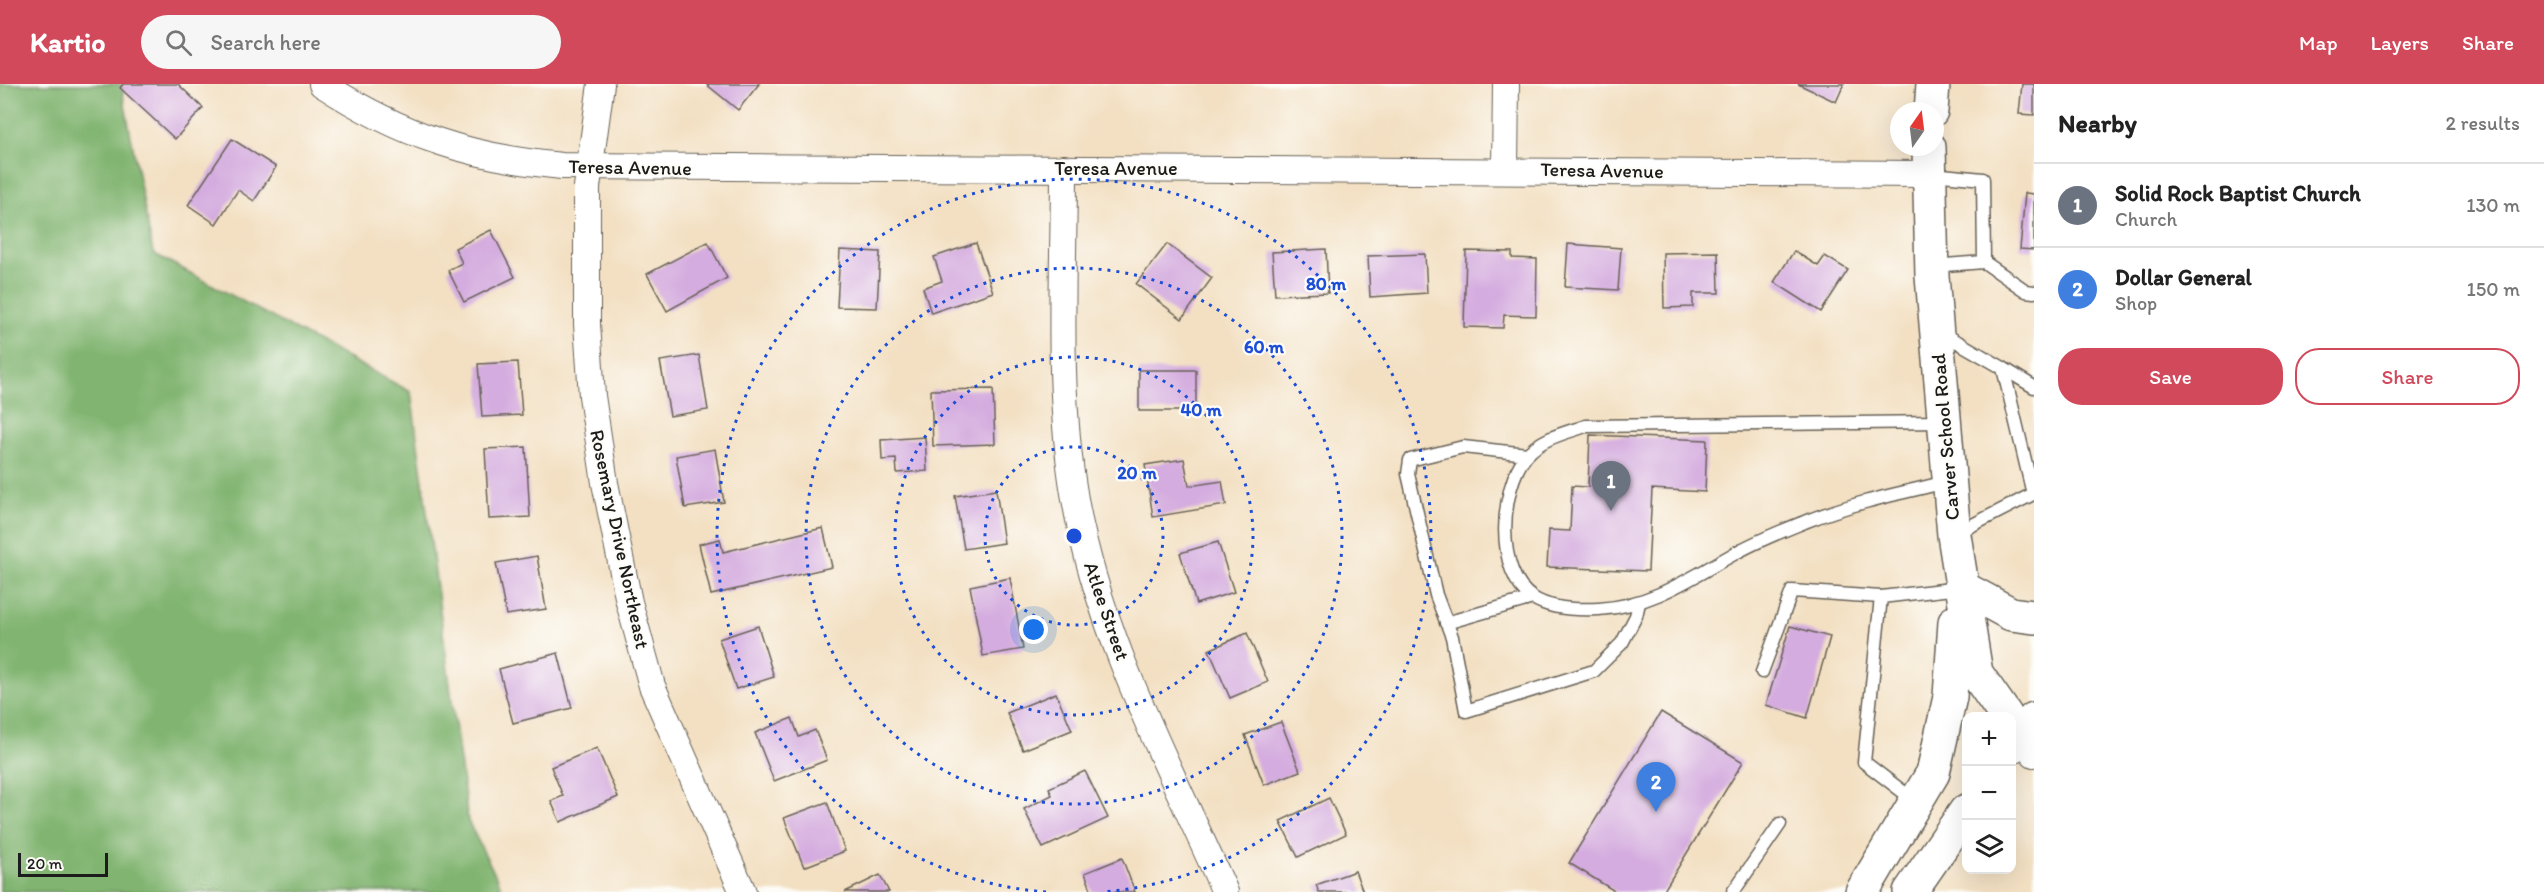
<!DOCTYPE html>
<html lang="en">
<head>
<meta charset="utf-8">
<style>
	body { margin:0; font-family:Itim,sans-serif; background:#f6f6f6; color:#222 }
	.controls { position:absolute; right:18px; bottom:18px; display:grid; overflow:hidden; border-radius:12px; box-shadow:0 6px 24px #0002 }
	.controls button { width:54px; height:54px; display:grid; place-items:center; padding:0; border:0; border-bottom:2px solid #e0e0e0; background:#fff; color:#222; font:30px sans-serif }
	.compass { position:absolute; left:1890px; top:18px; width:54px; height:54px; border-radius:50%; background:#fff; box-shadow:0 6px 24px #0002; rotate:14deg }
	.scale { position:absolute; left:18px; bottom:15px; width:90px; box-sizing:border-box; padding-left:6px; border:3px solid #1c1c1c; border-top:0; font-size:16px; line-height:21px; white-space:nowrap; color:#1c1c1c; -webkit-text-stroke:4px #fdfcf7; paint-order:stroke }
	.you { position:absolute; left:1034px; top:546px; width:21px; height:21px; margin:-15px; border:4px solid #fff; border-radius:50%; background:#1a73e8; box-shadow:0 0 0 9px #1a73e833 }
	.badge { display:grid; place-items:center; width:39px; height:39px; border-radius:50%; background:#d1495b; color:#fff; font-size:20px; font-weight:700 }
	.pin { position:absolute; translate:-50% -50px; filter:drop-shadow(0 2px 3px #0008) }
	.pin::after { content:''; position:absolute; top:32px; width:21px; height:18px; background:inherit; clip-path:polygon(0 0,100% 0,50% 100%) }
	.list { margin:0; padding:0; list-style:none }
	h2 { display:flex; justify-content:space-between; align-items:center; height:78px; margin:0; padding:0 24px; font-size:26px }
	h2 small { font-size:20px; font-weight:400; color:#767676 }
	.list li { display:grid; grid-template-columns:39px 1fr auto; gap:18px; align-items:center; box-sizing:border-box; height:84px; padding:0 24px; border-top:2px solid #e0e0e0 }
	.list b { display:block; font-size:22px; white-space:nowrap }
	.list p { margin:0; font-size:20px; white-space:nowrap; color:#767676 }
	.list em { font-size:20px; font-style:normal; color:#767676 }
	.actions { display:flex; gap:12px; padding:18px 24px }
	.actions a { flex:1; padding:14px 0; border:2px solid #d1495b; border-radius:24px; text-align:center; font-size:21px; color:#d1495b }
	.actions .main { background:#d1495b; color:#fff }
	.icon { flex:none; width:33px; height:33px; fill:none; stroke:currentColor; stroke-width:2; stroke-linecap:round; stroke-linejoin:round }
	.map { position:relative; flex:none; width:2034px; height:808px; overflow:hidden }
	header { display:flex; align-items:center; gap:36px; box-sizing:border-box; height:84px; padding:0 30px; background:#d1495b; color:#fff }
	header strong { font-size:28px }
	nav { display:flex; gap:33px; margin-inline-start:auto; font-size:21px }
	.search { width:420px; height:54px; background:#f6f6f6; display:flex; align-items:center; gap:15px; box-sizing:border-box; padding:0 21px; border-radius:33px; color:#767676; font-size:22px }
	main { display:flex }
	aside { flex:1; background:#fff }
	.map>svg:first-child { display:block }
	.forest { fill:#80b470; stroke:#4e6846; stroke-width:1.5 }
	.building { fill:#d4acdf }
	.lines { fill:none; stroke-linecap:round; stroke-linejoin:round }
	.lane-casing { stroke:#676156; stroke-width:15 }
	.street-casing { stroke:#676156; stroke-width:28 }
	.primary-casing { stroke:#676156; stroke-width:36 }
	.lane { stroke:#fff; stroke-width:12 }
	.street { stroke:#fff; stroke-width:26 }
	.primary { stroke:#fff; stroke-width:33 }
	.ring { fill:none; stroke:#1d4ed8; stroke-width:3; stroke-dasharray:3 6 }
	.labels { text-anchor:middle; stroke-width:4.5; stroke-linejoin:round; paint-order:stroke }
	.street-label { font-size:20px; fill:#1c1c1c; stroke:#fdfcf7 }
	.centre { fill:#1d4ed8; stroke:#fdfcf7; stroke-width:3 }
	.ring-label { font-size:18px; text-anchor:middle; font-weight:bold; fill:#1d4ed8; stroke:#fdfcf7; stroke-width:4.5; stroke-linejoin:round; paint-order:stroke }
</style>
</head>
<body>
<header>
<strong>Kartio</strong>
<div class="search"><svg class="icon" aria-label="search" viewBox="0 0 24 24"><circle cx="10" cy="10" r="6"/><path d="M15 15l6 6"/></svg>Search here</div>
<nav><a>Map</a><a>Layers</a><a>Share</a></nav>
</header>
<main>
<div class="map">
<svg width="2034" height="808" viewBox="0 0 2034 808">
	<rect width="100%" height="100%" fill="#fdfcf7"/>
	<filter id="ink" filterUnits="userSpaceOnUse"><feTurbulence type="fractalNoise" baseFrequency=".0167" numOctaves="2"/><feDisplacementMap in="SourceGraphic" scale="12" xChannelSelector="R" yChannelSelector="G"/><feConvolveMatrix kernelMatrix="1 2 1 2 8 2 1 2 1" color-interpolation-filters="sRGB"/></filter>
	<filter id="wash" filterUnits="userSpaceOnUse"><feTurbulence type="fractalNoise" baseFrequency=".008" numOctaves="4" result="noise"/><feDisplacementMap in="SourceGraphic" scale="24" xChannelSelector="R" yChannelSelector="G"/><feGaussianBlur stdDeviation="1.35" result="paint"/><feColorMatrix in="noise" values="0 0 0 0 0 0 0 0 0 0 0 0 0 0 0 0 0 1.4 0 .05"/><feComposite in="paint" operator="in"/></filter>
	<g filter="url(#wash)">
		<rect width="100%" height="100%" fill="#f3e0c3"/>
		<polygon class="forest" points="0,0 121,0 153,169 411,308 468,737 504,808 0,808"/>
		<g id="blocks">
			<g class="building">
				<polygon points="123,0 178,0 203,24 175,55 120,4"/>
				<polygon points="706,0 759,0 738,26"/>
				<polygon points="1798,0 1844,0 1836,18"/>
				<polygon points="2022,0 2034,0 2034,31 2019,30"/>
				<polygon points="232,55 276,83 254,117 238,106 216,140 188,121"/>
				<polygon points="2025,109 2034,110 2034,166 2020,165"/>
				<polygon points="491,146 515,193 464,218 448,186 462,179 455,164"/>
				<polygon points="708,158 727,194 667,227 647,190"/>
				<polygon points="976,159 993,208 931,229 923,204 942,197 934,173"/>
				<polygon points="1167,160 1212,194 1182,235 1136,200"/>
				<polygon points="1568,160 1621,164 1618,206 1565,203"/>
				<polygon points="1326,165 1328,209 1275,211 1272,168"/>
				<polygon points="840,166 880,168 877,224 837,223"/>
				<polygon points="1466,167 1512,168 1512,174 1537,175 1536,232 1504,231 1503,244 1464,243"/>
				<polygon points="1794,167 1818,182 1825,172 1848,186 1821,228 1774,198"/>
				<polygon points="1718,168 1719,209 1693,209 1693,223 1664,224 1663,169"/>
				<polygon points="1425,170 1427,209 1370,213 1368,172"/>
				<polygon points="699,271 708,326 670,332 660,277"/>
				<polygon points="518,278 522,331 482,333 478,280"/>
				<rect x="1139" y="286" width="57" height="41"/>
				<polygon points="993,305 995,360 933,362 931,306"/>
				<polygon points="1590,351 1707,356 1705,408 1652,405 1648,487 1547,483 1549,446 1570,447 1572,402 1588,403"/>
				<polygon points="925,353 927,387 897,389 896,375 882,376 881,356"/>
				<polygon points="526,363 530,433 489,435 485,365"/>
				<polygon points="715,365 724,418 685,424 676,372"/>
				<polygon points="1184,375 1189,402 1222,397 1226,421 1153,433 1145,381"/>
				<polygon points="996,406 1004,459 964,465 955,412"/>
				<polygon points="823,444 832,483 711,511 699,460 720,455 723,468"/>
				<polygon points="1218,458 1234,508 1196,520 1180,469"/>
				<polygon points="537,472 546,525 506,531 496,479"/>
				<polygon points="1010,494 1023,565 983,572 970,502"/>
				<polygon points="758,542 774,593 736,605 719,555"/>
				<polygon points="1790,542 1830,553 1807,634 1766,621"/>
				<polygon points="1247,549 1268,598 1230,614 1209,566"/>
				<polygon points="558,569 572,624 513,639 499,585"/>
				<polygon points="1056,609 1072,646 1023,666 1007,629"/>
				<polygon points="1661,628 1743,678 1663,808 1616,808 1569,779"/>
				<polygon points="792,634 799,653 815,646 827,676 774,697 755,649"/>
				<polygon points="1281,638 1300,687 1264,701 1245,651"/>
				<polygon points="597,664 618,713 560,738 551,717 563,712 551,683"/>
				<polygon points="1085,687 1108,734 1043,764 1024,725 1052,711 1049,704"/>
				<polygon points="1329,714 1346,750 1298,773 1280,737"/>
				<polygon points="827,718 845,767 804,783 784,734"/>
				<polygon points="1122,774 1135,808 1092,808 1085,789"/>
				<polygon points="1355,787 1363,808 1319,808 1316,801"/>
				<polygon points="880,791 889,808 845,808"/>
			</g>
		</g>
	</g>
	<g filter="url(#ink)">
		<use href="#blocks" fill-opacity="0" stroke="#676156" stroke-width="1.5"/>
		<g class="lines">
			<defs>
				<g id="lane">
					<polyline points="1984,178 2026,207 2034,208"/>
					<polyline points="1932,182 1984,178 1983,95 1932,90"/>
					<polyline points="1942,249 2003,284 2033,410 1957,449"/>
					<polyline points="2003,284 2034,303"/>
					<path d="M1942 338 1586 342C1565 349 1541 354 1526 372 1500 404 1494 489 1533 514 1550 525 1579 526 1599 525 1651 522 1689 495 1732 471 1756 457 1782 447 1807 437 1852 419 1901 409 1947 398"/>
					<polyline points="1527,370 1463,363 1410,376 1408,390 1436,511 1452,553 1466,627 1594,587 1622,559 1636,532 1639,519"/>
					<polyline points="1446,539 1533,514"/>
					<polyline points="1762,588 1792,507 1881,513"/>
					<polyline points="1915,717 1864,678 1881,513 1960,504"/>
					<polyline points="1733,808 1780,740"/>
				</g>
				<g id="street">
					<path d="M322 0C401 51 468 73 562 82L1928 90"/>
					<polyline points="601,0 587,103 587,240 592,312 605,399 629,518 652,602 743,808"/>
					<path d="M1064 84C1064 194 1056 306 1075 415 1099 553 1169 681 1225 808"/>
					<polyline points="1505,85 1506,0"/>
					<polyline points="2019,651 2034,670"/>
				</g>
				<g id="primary">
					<polyline points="1931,27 1933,0"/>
					<polyline points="1929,63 1932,192 1954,451 1976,589 2006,632"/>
					<polyline points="1963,504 2011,530 2034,533"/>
					<polyline points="2012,662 2034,635"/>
					<polyline points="1862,808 1933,689 1950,613 1955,538"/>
					<polyline points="1910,808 1966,727"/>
				</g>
			</defs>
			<use href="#lane" class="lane-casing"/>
			<use href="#street" class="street-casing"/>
			<use href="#primary" class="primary-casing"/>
			<use href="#lane" class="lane"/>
			<use href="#street" class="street"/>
			<use href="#primary" class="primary"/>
		</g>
	</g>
	<g class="ring">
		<circle cx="1074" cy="452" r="89"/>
		<circle cx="1074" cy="452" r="179"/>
		<circle cx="1074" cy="452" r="268"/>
		<path d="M1046 808A357 357 0 1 1 1102 808"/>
	</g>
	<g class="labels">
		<g class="street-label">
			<text transform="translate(630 83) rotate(1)" y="7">Teresa Avenue</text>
			<text x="1116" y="91">Teresa Avenue</text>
			<text transform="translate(1602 86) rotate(1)" y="7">Teresa Avenue</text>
			<text transform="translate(1945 353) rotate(-95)" y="7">Carver School Road</text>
			<text transform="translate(620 455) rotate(78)" y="7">Rosemary Drive Northeast</text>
			<text transform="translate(1107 527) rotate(71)" y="7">Atlee Street</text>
		</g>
	</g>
	<circle cx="1074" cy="452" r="9" class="centre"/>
	<g class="ring-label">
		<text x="1326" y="206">80 m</text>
		<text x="1264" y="269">60 m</text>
		<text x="1201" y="332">40 m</text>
		<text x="1137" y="395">20 m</text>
	</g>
</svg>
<div class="controls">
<button>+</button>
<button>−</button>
<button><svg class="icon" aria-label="layers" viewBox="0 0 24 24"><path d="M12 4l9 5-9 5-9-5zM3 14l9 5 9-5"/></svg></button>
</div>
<svg class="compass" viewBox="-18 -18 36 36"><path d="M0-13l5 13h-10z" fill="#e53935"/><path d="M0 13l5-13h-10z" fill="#767676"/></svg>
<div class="scale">20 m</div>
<div class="you"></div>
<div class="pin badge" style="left:1611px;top:427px;background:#6b7280">1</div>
<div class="pin badge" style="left:1656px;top:728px;background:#3f7fe0">2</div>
</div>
<aside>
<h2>Nearby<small>2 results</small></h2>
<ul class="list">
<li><span class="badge" style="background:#6b7280">1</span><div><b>Solid Rock Baptist Church</b><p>Church</p></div><em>130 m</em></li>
<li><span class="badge" style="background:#3f7fe0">2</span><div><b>Dollar General</b><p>Shop</p></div><em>150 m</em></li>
</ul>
<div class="actions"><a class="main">Save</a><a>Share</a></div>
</aside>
</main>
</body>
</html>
